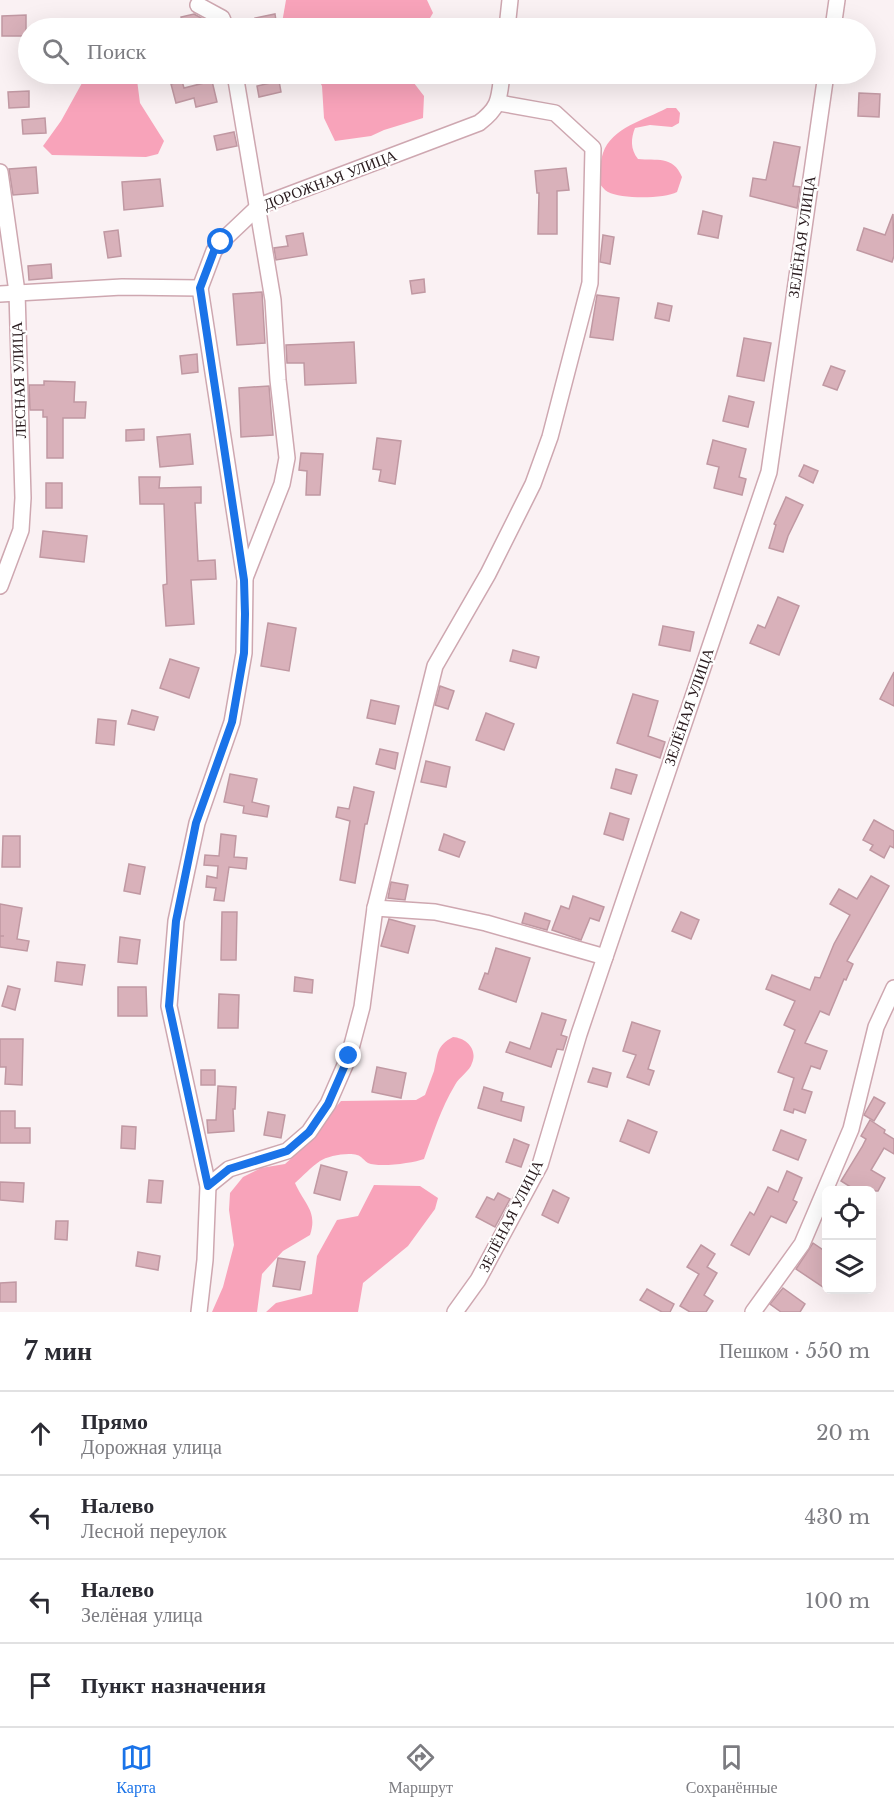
<!DOCTYPE html>
<html lang="ru">
<head>
<meta charset="utf-8">
<style>
	body { margin:0; font-family:"Libre Baskerville",serif; background:#f2f2f3; color:#2b2b33 }
	.controls { position:absolute; right:18px; bottom:18px; display:grid; overflow:hidden; border-radius:9px; box-shadow:0 6px 24px #0002 }
	.controls button { width:54px; height:54px; display:grid; place-items:center; padding:0; border:0; border-bottom:2px solid #e1e1e2; background:#fff; color:#2b2b33; font:30px sans-serif }
	.stop { position:absolute; width:18px; height:18px; margin:-14px; border:4px solid #1a73e8; border-radius:50%; background:#fff }
	.stop.end { background:#1a73e8; border-color:#fff; box-shadow:0 2px 6px #0008 }
	.list { margin:0; padding:0; list-style:none }
	h2 { display:flex; justify-content:space-between; align-items:center; height:78px; margin:0; padding:0 24px; font-size:26px }
	h2 small { font-size:20px; font-weight:400; color:#7c7c81 }
	.list li { display:grid; grid-template-columns:39px 1fr auto; gap:18px; align-items:center; box-sizing:border-box; height:84px; padding:0 24px; border-top:2px solid #e1e1e2 }
	.list b { display:block; font-size:22px; white-space:nowrap }
	.list p { margin:0; font-size:20px; white-space:nowrap; color:#7c7c81 }
	.list em { font-size:20px; font-style:normal; color:#7c7c81 }
	.icon { flex:none; width:33px; height:33px; fill:none; stroke:currentColor; stroke-width:2; stroke-linecap:round; stroke-linejoin:round }
	.map { position:relative; flex:none; width:894px; height:1312px; overflow:hidden }
	.search { position:absolute; background:#fff; box-shadow:0 6px 24px #0002; left:18px; right:18px; top:18px; height:66px; display:flex; align-items:center; gap:15px; box-sizing:border-box; padding:0 21px; border-radius:33px; color:#7c7c81; font-size:22px }
	.sheet { height:414px; background:#fff }
	nav { display:flex; justify-content:space-around; align-items:center; box-sizing:border-box; height:84px; border-top:2px solid #e1e1e2; background:#fff; font-size:16px; color:#7c7c81 }
	nav a { display:grid; justify-items:center; gap:3px }
	nav .on { color:#1a73e8 }
	.map>svg:first-child { display:block }
	.forest { fill:#f8a3ba }
	.building { fill:#d9b1ba; stroke:#c098a2; stroke-width:1.5 }
	.lines { fill:none; stroke-linecap:round; stroke-linejoin:round }
	.minor-casing { stroke:#cea7b0; stroke-width:18 }
	.minor { stroke:#fff; stroke-width:15 }
	.route { stroke:#1a73e8; stroke-width:8 }
	.labels { text-anchor:middle; stroke-width:4.5; stroke-linejoin:round; paint-order:stroke }
	.street-label { font-size:15px; fill:#281a1d; stroke:#fff }
</style>
</head>
<body>
<div class="map">
<svg width="894" height="1312" viewBox="0 0 894 1312">
	<rect width="100%" height="100%" fill="#faf1f3"/>
	<g class="forest">
		<polygon points="286,0 427,0 433,13 424,28 287,28 282,23"/>
		<polygon points="87,74 132,74 137,80 140,103 164,141 158,154 146,157 52,155 43,146 61,121"/>
		<polygon points="316,74 407,74 424,96 423,118 384,130 371,136 335,141 324,118 322,86"/>
		<path d="M667 108H676L680 113 679 123 672 127 650 125 635 128C631 138 630 149 638 159 656 161 673 155 682 177L677 192C664 199 621 199 608 192 604 190 602 186 598 182 600 173 600 162 603 153 612 127 645 120 667 108Z"/>
		<path d="M453 1037C466 1038 478 1049 472 1063 470 1071 459 1077 455 1085 441 1108 433 1134 424 1159 413 1163 379 1168 368 1163 364 1161 362 1156 357 1155 348 1152 327 1156 320 1161 311 1167 303 1176 295 1183 304 1204 318 1211 310 1235L283 1251 262 1274 257 1312H212L223 1287 234 1245 229 1210 230 1193 243 1177 261 1168 285 1164 303 1148 313 1133 341 1101 416 1100 425 1095C428 1087 431 1079 434 1071 438 1054 436 1046 453 1037Z"/>
		<polygon points="374,1185 420,1186 438,1198 435,1209 408,1246 363,1283 358,1312 266,1312 276,1303 312,1294 317,1256 337,1220 358,1216"/>
	</g>
	<g class="building">
		<polygon points="194,14 203,19 205,27 184,28 181,17"/>
		<polygon points="275,14 277,27 257,28 255,18"/>
		<polygon points="26,15 26,36 2,36 2,16"/>
		<polygon points="182,81 184,88 212,81 217,102 196,107 194,98 176,103 171,84"/>
		<polygon points="279,81 281,92 259,97 257,86"/>
		<polygon points="29,91 29,107 9,108 8,92"/>
		<polygon points="859,93 880,94 879,117 858,116"/>
		<polygon points="45,118 46,133 23,134 22,120"/>
		<polygon points="234,132 237,146 217,150 214,136"/>
		<polygon points="774,142 800,147 793,186 800,187 797,208 750,196 753,178 766,180"/>
		<polygon points="36,167 38,193 13,195 9,169"/>
		<polygon points="566,168 569,190 557,191 557,234 538,234 539,193 537,193 535,171"/>
		<polygon points="160,179 163,206 124,210 122,182"/>
		<polygon points="703,211 722,216 718,238 698,234"/>
		<polygon points="893,214 894,256 892,262 857,250 864,228 885,235"/>
		<polygon points="118,230 121,256 108,258 104,232"/>
		<polygon points="303,233 307,255 276,260 274,248 288,246 286,236"/>
		<polygon points="603,235 614,237 610,264 600,262"/>
		<polygon points="51,264 52,278 29,280 28,266"/>
		<polygon points="424,279 425,292 412,294 410,281"/>
		<polygon points="262,292 265,343 237,345 233,294"/>
		<polygon points="597,295 619,298 613,340 590,337"/>
		<polygon points="658,303 672,306 669,321 655,318"/>
		<polygon points="744,338 771,343 764,381 737,376"/>
		<polygon points="354,342 356,383 305,385 304,363 287,363 286,345"/>
		<polygon points="197,354 198,372 182,374 180,356"/>
		<polygon points="831,366 845,371 837,390 823,385"/>
		<polygon points="44,381 75,382 74,402 86,402 85,418 63,418 63,458 47,458 47,417 43,417 43,410 30,410 29,385 44,385"/>
		<polygon points="269,386 273,435 241,437 239,388"/>
		<polygon points="729,396 754,402 748,427 723,421"/>
		<polygon points="144,429 144,440 126,441 126,430"/>
		<polygon points="190,434 193,464 160,467 157,437"/>
		<polygon points="377,438 401,441 395,484 379,481 381,470 373,469"/>
		<polygon points="713,440 746,449 739,477 746,479 742,495 714,488 719,467 707,464"/>
		<polygon points="301,453 323,454 320,495 306,495 307,471 299,470"/>
		<polygon points="804,465 818,471 813,483 799,476"/>
		<polygon points="139,477 160,477 159,488 201,487 201,503 195,503 198,561 215,560 216,579 191,580 194,624 166,626 163,585 167,584 164,504 140,504"/>
		<rect x="46" y="483" width="16" height="25"/>
		<polygon points="786,497 803,505 788,536 783,552 769,548 776,525 774,524"/>
		<polygon points="43,531 87,536 84,562 40,557"/>
		<polygon points="778,597 799,606 779,655 750,643 758,625 765,628"/>
		<polygon points="268,623 296,628 289,671 261,666"/>
		<polygon points="663,626 694,632 690,651 659,645"/>
		<polygon points="513,650 539,657 536,668 510,661"/>
		<polygon points="170,659 199,668 189,698 160,688"/>
		<polygon points="894,672 894,706 880,699"/>
		<polygon points="440,686 454,691 448,709 435,705"/>
		<polygon points="633,694 658,701 648,736 665,742 660,758 617,743"/>
		<polygon points="371,700 399,706 395,724 367,718"/>
		<polygon points="132,710 158,717 154,730 128,724"/>
		<polygon points="486,713 514,724 504,750 476,740"/>
		<polygon points="98,719 116,721 114,745 96,743"/>
		<polygon points="380,749 398,753 395,769 376,764"/>
		<polygon points="426,761 450,767 446,787 421,782"/>
		<polygon points="616,769 637,775 631,794 611,788"/>
		<polygon points="230,774 257,779 252,802 269,806 267,817 243,813 244,806 224,802"/>
		<polygon points="354,787 374,792 367,824 365,824 355,883 340,880 350,821 336,817 338,807 349,809"/>
		<polygon points="610,813 629,819 623,840 604,834"/>
		<polygon points="874,820 894,831 894,848 890,846 884,858 870,850 873,845 863,840"/>
		<polygon points="221,834 236,836 234,857 247,858 246,869 229,867 224,901 214,900 216,888 206,887 207,876 217,878 218,866 204,865 205,855 219,856"/>
		<polygon points="444,834 465,842 459,857 439,850"/>
		<polygon points="3,836 20,836 20,867 2,867"/>
		<polygon points="129,864 145,867 140,894 124,891"/>
		<polygon points="871,876 889,886 847,961 853,964 846,980 844,979 829,1015 820,1011 805,1043 827,1051 820,1069 811,1066 802,1089 812,1092 805,1113 794,1109 793,1113 784,1110 794,1078 778,1072 795,1030 784,1025 795,1001 766,989 772,975 810,990 815,977 820,978 834,944 850,915 830,904 839,889 857,899"/>
		<polygon points="391,882 408,885 405,900 388,898"/>
		<polygon points="573,896 604,907 599,921 590,918 581,940 552,930 561,906 569,909"/>
		<polygon points="0,904 22,908 17,939 29,941 27,951 0,947 0,936 4,936 0,936"/>
		<polygon points="222,912 237,912 236,960 221,960"/>
		<polygon points="681,912 699,920 691,939 672,931"/>
		<polygon points="525,913 550,921 547,930 522,923"/>
		<polygon points="389,919 415,926 408,953 381,946"/>
		<polygon points="120,937 140,940 137,964 118,962"/>
		<polygon points="496,948 530,958 516,1002 479,989 485,973 488,974"/>
		<polygon points="57,962 85,965 82,985 55,981"/>
		<polygon points="295,977 313,980 312,993 294,991"/>
		<polygon points="8,986 20,989 15,1010 2,1006"/>
		<polygon points="118,987 146,987 147,1016 118,1016"/>
		<polygon points="219,994 239,995 238,1028 218,1028"/>
		<polygon points="542,1013 566,1020 561,1035 567,1037 563,1050 557,1049 551,1067 506,1052 510,1042 530,1049"/>
		<polygon points="632,1022 660,1031 648,1069 654,1071 649,1085 627,1077 636,1055 623,1051"/>
		<polygon points="0,1039 23,1039 22,1085 5,1084 6,1067 0,1067"/>
		<polygon points="377,1067 406,1073 401,1098 372,1092"/>
		<polygon points="593,1068 611,1073 607,1087 588,1082"/>
		<rect x="201" y="1070" width="14" height="15"/>
		<polygon points="218,1086 236,1087 235,1109 233,1109 234,1131 208,1133 207,1120 216,1120"/>
		<polygon points="484,1087 503,1093 501,1101 524,1107 521,1121 478,1108"/>
		<polygon points="874,1097 885,1103 874,1121 864,1115"/>
		<polygon points="0,1111 15,1111 15,1128 30,1128 30,1143 0,1143"/>
		<polygon points="268,1112 285,1115 281,1138 264,1135"/>
		<polygon points="628,1120 657,1132 649,1153 620,1141"/>
		<polygon points="870,1120 885,1130 884,1133 894,1139 894,1154 884,1148 871,1170 885,1178 878,1191 857,1191 841,1181 862,1147 866,1139 861,1136"/>
		<polygon points="122,1126 136,1127 135,1149 121,1148"/>
		<polygon points="781,1130 806,1140 798,1160 773,1150"/>
		<polygon points="514,1139 529,1145 521,1167 506,1162"/>
		<polygon points="321,1165 347,1172 340,1200 314,1193"/>
		<polygon points="787,1171 802,1178 793,1200 797,1202 786,1223 771,1216 749,1255 731,1245 750,1212 754,1215 768,1187 778,1192"/>
		<polygon points="149,1180 163,1181 161,1203 147,1202"/>
		<polygon points="0,1182 24,1183 23,1202 0,1200"/>
		<polygon points="553,1190 569,1198 558,1223 542,1215"/>
		<polygon points="498,1193 510,1199 495,1227 476,1217 487,1197 494,1200"/>
		<polygon points="56,1221 68,1221 67,1240 55,1239"/>
		<polygon points="813,1243 826,1252 826,1289 796,1269"/>
		<polygon points="701,1245 715,1254 707,1267 717,1273 704,1295 713,1301 706,1312 690,1312 680,1306 699,1274 687,1267"/>
		<polygon points="138,1252 160,1256 158,1270 136,1266"/>
		<polygon points="278,1258 305,1262 300,1290 273,1286"/>
		<polygon points="16,1282 16,1302 0,1302 0,1283"/>
		<polygon points="783,1288 805,1304 800,1312 781,1312 770,1304"/>
		<polygon points="647,1289 674,1304 670,1312 662,1312 640,1300"/>
	</g>
	<g class="lines">
		<defs>
			<g id="minor">
				<polyline points="198,5 222,18 226,28"/>
				<polyline points="507,28 510,0"/>
				<polyline points="833,28 837,0"/>
				<polyline points="235,74 273,300 278,380 287,458 282,484 245,578"/>
				<polyline points="0,172 17,292 23,498 21,530 0,586"/>
				<path d="M0 294 122 287 200 288 214 251 221 242 259 206 479 123C500 107 499 99 502 74"/>
				<polyline points="375,908 435,912 486,923 605,957"/>
				<polyline points="208,1186 229,1169 287,1151 309,1132 328,1104 349,1056 362,1007 375,908 435,666 488,574 533,484 550,437 590,283 593,148 555,113 499,103"/>
				<polyline points="199,1312 205,1260 208,1186 169,1006 176,921 197,823 232,722 244,653 245,580 200,288"/>
				<polyline points="455,1312 478,1280 540,1165 579,1034 769,472 826,74"/>
				<polyline points="753,1312 802,1244 851,1129 876,1027 894,988"/>
			</g>
		</defs>
		<use href="#minor" class="minor-casing"/>
		<use href="#minor" class="minor"/>
	</g>
	<g class="lines">
		<polyline class="route" points="221,242 214,251 200,288 244,580 245,614 244,653 232,722 196,823 176,921 169,1006 208,1186 229,1169 287,1151 309,1132 328,1104 349,1056"/>
	</g>
	<g class="labels">
		<g class="street-label">
			<text transform="translate(330 180) rotate(-21)" y="5">ДОРОЖНАЯ УЛИЦА</text>
			<text transform="translate(802 237) rotate(-82)" y="5">ЗЕЛЁНАЯ УЛИЦА</text>
			<text transform="translate(19 380) rotate(-92)" y="5">ЛЕСНАЯ УЛИЦА</text>
			<text transform="translate(689 707) rotate(-71)" y="5">ЗЕЛЁНАЯ УЛИЦА</text>
			<text transform="translate(511 1216) rotate(-63)" y="5">ЗЕЛЁНАЯ УЛИЦА</text>
		</g>
	</g>
</svg>
<div class="controls">
<button><svg class="icon" aria-label="locate" viewBox="0 0 24 24"><circle cx="12" cy="12" r="6"/><path d="M12 2v4M12 18v4M2 12h4M18 12h4"/></svg></button>
<button><svg class="icon" aria-label="layers" viewBox="0 0 24 24"><path d="M12 4l9 5-9 5-9-5zM3 14l9 5 9-5"/></svg></button>
</div>
<div class="stop" style="left:221px;top:242px"></div>
<div class="stop end" style="left:349px;top:1056px"></div>
<div class="search"><svg class="icon" aria-label="search" viewBox="0 0 24 24"><circle cx="10" cy="10" r="6"/><path d="M15 15l6 6"/></svg>Поиск</div>
</div>
<section class="sheet">
<h2>7 мин<small>Пешком · 550 m</small></h2>
<ul class="list">
<li><svg class="icon" aria-label="ahead" viewBox="0 0 24 24"><path d="M12 20V5M6 11l6-6 6 6"/></svg><div><b>Прямо</b><p>Дорожная улица</p></div><em>20 m</em></li>
<li><svg class="icon" aria-label="left" viewBox="0 0 24 24"><path d="M17 20v-9H6M10 6l-5 5 5 5"/></svg><div><b>Налево</b><p>Лесной переулок</p></div><em>430 m</em></li>
<li><svg class="icon" aria-label="left" viewBox="0 0 24 24"><path d="M17 20v-9H6M10 6l-5 5 5 5"/></svg><div><b>Налево</b><p>Зелёная улица</p></div><em>100 m</em></li>
<li><svg class="icon" aria-label="arrive" viewBox="0 0 24 24"><path d="M6 21V4h12l-3 4 3 4H6"/></svg><div><b>Пункт назначения</b></div></li>
</ul>
</section>
<nav>
<a class="on"><svg class="icon" aria-label="map" viewBox="0 0 24 24"><path d="M3 6l6-2 6 2 6-2v14l-6 2-6-2-6 2zM9 4v14M15 6v14"/></svg>Карта</a>
<a><svg class="icon" aria-label="directions" viewBox="0 0 24 24"><path d="M12 3l9 9-9 9-9-9zM9 14v-3h6M13 9l2 2-2 2"/></svg>Маршрут</a>
<a><svg class="icon" aria-label="saved" viewBox="0 0 24 24"><path d="M7 4h10v16l-5-4-5 4z"/></svg>Сохранённые</a>
</nav>
</body>
</html>
